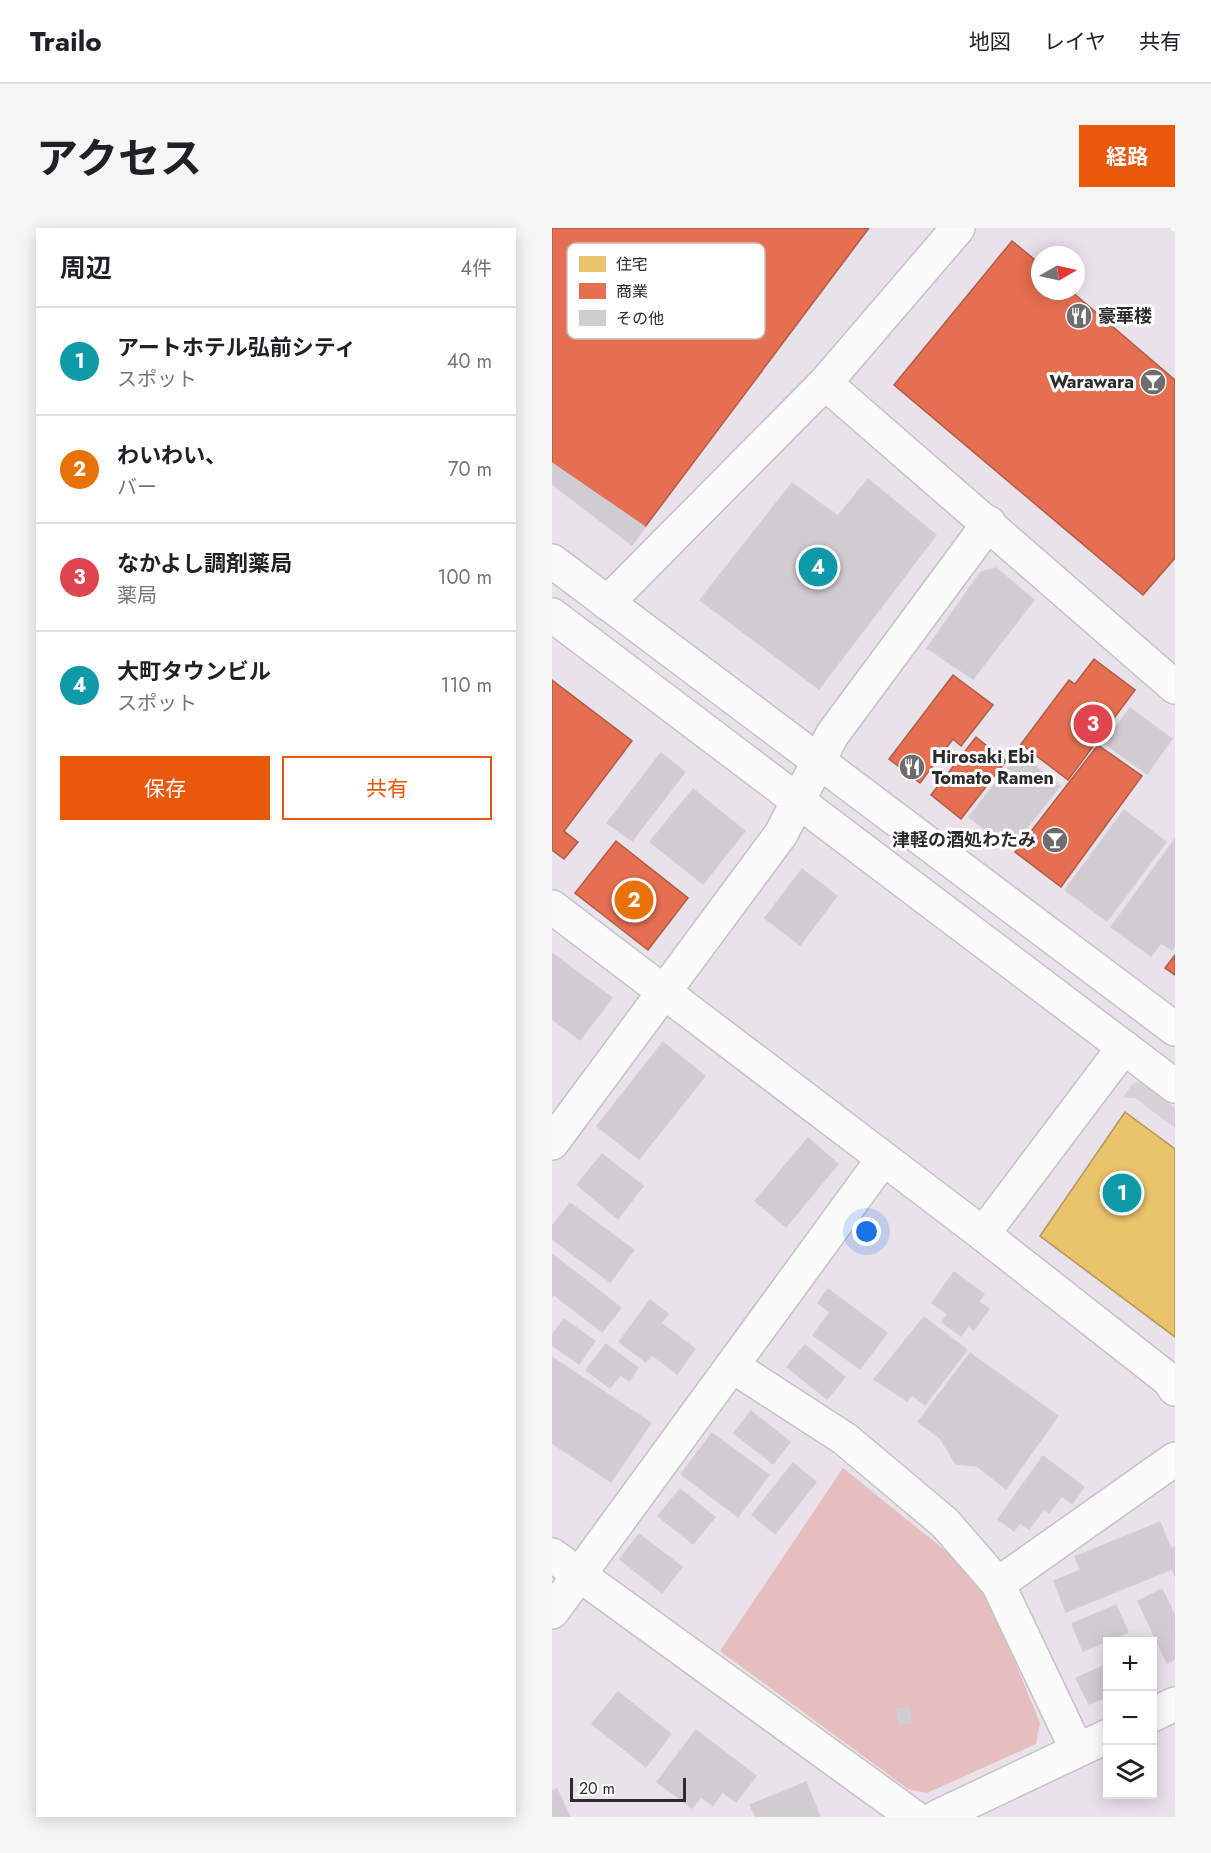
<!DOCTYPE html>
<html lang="ja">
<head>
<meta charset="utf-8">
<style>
	body { margin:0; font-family:Jost,"Noto Sans JP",sans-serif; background:#f6f6f6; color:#202124 }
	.controls { position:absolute; right:18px; bottom:18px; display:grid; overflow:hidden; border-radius:0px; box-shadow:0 3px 15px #0003 }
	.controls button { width:54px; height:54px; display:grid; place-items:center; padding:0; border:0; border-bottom:2px solid #e0e0e0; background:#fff; color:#202124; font:30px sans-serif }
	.compass { position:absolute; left:479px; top:18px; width:54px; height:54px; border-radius:50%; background:#fff; box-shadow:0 3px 15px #0003; rotate:81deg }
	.scale { position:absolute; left:18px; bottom:15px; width:116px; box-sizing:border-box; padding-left:6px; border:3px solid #2c2c2c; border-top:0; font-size:16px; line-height:21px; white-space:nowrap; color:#2c2c2c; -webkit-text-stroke:4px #fff; paint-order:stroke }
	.you { position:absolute; left:315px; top:1004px; width:21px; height:21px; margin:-15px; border:4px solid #fff; border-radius:50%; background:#1a73e8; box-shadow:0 0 0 9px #1a73e833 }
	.badge { display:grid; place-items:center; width:39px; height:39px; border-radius:50%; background:#ea580c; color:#fff; font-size:20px; font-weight:700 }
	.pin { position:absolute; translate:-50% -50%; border:3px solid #fff; box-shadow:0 2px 6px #0006 }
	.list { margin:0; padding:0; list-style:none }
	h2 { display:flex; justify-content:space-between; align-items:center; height:78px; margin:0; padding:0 24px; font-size:26px }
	h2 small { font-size:20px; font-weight:400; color:#757577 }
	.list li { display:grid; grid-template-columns:39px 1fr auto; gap:18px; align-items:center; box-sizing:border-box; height:108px; padding:0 24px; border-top:2px solid #e0e0e0 }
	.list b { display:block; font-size:22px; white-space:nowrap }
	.list p { margin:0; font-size:20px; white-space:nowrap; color:#757577 }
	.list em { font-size:20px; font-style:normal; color:#757577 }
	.actions { display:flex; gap:12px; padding:18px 24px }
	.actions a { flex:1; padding:14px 0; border:2px solid #ea580c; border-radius:0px; text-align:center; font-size:21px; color:#ea580c }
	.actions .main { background:#ea580c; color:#fff }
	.icon { flex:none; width:33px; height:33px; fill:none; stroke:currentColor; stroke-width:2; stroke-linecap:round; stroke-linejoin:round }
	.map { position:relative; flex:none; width:623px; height:1589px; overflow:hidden; border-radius:0px }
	header { display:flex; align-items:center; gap:36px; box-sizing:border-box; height:84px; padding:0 30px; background:#fff; border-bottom:2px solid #e0e0e0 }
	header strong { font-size:28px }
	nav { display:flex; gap:33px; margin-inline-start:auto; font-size:21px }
	.intro { display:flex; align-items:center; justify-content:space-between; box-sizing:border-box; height:144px; padding:0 36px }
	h1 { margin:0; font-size:42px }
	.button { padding:15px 27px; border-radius:0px; background:#ea580c; color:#fff; font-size:21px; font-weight:700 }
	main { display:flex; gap:36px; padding:0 36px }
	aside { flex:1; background:#fff; border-radius:0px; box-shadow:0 3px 15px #0003 }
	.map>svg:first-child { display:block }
	.green { fill:#e5bfc0 }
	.plaza { fill:#d8d1d8 }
	.homes { fill:#e9c46a; stroke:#b09657; stroke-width:1.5 }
	.shops { fill:#e76f51; stroke:#af5b46; stroke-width:1.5 }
	.building { fill:#d1ccd2; stroke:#d4ced4; stroke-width:1.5 }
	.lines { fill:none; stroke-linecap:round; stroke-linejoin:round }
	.minor-casing { stroke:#c3c2c4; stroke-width:36 }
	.path { stroke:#fcfbfc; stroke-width:4; stroke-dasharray:4.5 3; stroke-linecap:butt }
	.minor { stroke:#fcfbfc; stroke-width:33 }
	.labels { text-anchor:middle; stroke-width:6; stroke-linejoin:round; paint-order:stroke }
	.poi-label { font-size:18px; font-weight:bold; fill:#2c2c2c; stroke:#fff; text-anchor:start }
	.key { fill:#fff; stroke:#c0c0c0; stroke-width:1.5 }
	.key-label { font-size:16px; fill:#2c2c2c }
</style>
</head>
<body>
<header>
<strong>Trailo</strong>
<nav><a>地図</a><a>レイヤ</a><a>共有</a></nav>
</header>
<div class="intro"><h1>アクセス</h1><a class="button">経路</a></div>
<main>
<aside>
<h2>周辺<small>4件</small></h2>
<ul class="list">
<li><span class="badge" style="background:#0f9aa8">1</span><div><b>アートホテル弘前シティ</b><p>スポット</p></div><em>40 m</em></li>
<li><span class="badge" style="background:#e8710a">2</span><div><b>わいわい、</b><p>バー</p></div><em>70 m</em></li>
<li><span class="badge" style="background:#e0444e">3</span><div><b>なかよし調剤薬局</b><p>薬局</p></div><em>100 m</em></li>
<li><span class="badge" style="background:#0f9aa8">4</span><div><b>大町タウンビル</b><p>スポット</p></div><em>110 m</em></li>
</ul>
<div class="actions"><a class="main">保存</a><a>共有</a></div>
</aside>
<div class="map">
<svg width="623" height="1589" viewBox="0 0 623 1589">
	<rect width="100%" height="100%" fill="#e9e2ea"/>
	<polygon class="green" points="291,1240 410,1336 440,1378 488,1495 484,1516 375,1565 356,1561 168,1423"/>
	<polygon class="plaza" points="588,853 623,880 623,900 583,870 571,870 580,856"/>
	<polygon class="homes" points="573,884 623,921 623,1109 488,1008"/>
	<g class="shops">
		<polygon points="0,0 317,0 93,299 0,235"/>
		<polygon points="460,13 488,36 488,63 519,63 623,152 623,330 591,367 342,157"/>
		<polygon points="542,431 583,462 516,552 469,516 517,452 523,456"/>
		<polygon points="401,447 441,477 409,518 401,511 368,555 337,531"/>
		<polygon points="0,452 80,513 12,603 26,614 12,631 0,622"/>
		<polygon points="424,509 454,533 409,591 379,567"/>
		<polygon points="546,517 590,548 509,659 463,624"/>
		<polygon points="64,613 136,670 96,722 23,665"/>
		<polygon points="623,727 623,747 613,740"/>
	</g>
	<g class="building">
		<polygon points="0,235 93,299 80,317 0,256"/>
		<polygon points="316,251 384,307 267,461 148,372 240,255 286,288"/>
		<polygon points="444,340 482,372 421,451 375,420 429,344"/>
		<polygon points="578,480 620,511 595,546 552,515"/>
		<polygon points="109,525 133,544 80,613 55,595"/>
		<polygon points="467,525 508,558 458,621 417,589"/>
		<polygon points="141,561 193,603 151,656 98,614"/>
		<polygon points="572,582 614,614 555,693 513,662"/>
		<polygon points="623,611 623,718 620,722 609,715 599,728 559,699"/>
		<polygon points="250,641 285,668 248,717 213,690"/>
		<polygon points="0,725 60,770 28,812 0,791"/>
		<polygon points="111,814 153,848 87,931 45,898"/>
		<polygon points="256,910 286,936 234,999 203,973"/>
		<polygon points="50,926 91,958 66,991 25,957"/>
		<polygon points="18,975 82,1022 58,1054 0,1011 0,998"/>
		<polygon points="0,1026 69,1080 50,1104 2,1067 0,1069"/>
		<polygon points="402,1044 432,1066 427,1074 437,1081 422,1102 416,1098 409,1108 390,1094 396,1086 380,1075"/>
		<polygon points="276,1061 335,1105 308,1141 261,1107 278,1084 266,1075"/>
		<polygon points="98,1072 116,1086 109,1095 143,1121 125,1146 100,1127 94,1134 67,1114"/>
		<polygon points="372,1089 415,1122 373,1177 360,1167 355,1173 322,1151"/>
		<polygon points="12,1091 43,1113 27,1136 0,1117 0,1107"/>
		<polygon points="54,1116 86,1140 77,1153 68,1147 58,1160 34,1142"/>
		<polygon points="253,1117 293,1149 275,1171 235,1139"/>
		<polygon points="418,1125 506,1188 454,1261 425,1238 404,1236 388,1210 366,1194"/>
		<polygon points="0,1129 99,1195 59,1254 0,1215"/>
		<polygon points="199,1183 238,1214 221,1236 182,1205"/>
		<polygon points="160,1205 217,1247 186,1289 129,1246"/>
		<polygon points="491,1228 532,1259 520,1276 510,1268 497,1285 492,1281 477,1301 468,1295 462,1303 446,1291"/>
		<polygon points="241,1235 264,1254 223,1306 200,1287"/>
		<polygon points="128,1261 163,1289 141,1316 106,1288"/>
		<polygon points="608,1294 619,1321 623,1319 623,1348 620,1341 514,1384 502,1353 529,1342 523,1329"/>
		<polygon points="87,1306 130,1339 110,1365 68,1331"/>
		<polygon points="610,1361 623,1388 623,1431 615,1435 586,1373"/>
		<polygon points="564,1377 576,1404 531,1423 520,1396"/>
		<polygon points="556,1436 556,1468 537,1476 524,1450"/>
		<polygon points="66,1464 119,1506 94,1539 40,1496"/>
		<polygon points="357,1480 359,1494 347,1496 345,1482"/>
		<polygon points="144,1502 204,1548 184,1574 170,1564 161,1578 149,1569 140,1580 105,1554"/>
		<polygon points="254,1554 268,1589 204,1589 198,1577"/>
		<polygon points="5,1561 18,1589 0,1589 0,1563"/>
	</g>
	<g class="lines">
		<defs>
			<g id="minor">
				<polyline points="273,155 623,459"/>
				<polyline points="0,333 623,801"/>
				<polyline points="55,375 273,155 406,0"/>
				<polyline points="0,387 623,858"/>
				<polyline points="0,679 431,1006 617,1152 623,1161"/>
				<polyline points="0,915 229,606 280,507 437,295"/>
				<polyline points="431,1006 572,819"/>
				<polyline points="182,1139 293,1211 393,1295 446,1356 525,1522"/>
				<polyline points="0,1327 362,1589"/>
				<polyline points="446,1356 623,1231"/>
				<polyline points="0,1384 331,931"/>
				<polyline points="600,1487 623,1476"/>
				<polyline points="385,1589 556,1508"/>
			</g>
		</defs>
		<use href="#minor" class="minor-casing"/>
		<polyline class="path" points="620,0 623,2"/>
		<use href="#minor" class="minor"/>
	</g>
	<defs>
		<symbol id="restaurant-disc" viewBox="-11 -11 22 22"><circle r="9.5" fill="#6e6c6e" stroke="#fff"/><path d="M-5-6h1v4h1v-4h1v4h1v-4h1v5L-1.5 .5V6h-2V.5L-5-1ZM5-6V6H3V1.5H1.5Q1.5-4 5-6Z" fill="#fff"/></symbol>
		<symbol id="bar-disc" viewBox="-11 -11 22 22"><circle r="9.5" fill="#6e6c6e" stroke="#fff"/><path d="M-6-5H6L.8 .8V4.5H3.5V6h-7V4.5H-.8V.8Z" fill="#fff"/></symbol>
	</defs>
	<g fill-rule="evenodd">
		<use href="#restaurant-disc" x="512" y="73" width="30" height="30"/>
		<use href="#bar-disc" x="586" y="139" width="30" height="30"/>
		<use href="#restaurant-disc" x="345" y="524" width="30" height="30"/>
		<use href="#bar-disc" x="488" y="597" width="30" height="30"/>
	</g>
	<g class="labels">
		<g class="poi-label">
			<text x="546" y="94">豪華楼</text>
			<text x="582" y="160" text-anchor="end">Warawara</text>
			<text x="380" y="535">Hirosaki Ebi<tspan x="380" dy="21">Tomato Ramen</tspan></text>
			<text x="484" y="618" text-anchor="end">津軽の酒処わたみ</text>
		</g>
	</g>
	<rect x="15" y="15" width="198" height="96" rx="9" class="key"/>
	<rect x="27" y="28" width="27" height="16" fill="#e9c46a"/>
	<rect x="27" y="55" width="27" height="16" fill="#e76f51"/>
	<rect x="27" y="82" width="27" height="16" fill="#d1ccd2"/>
	<g class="key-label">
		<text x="64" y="42">住宅</text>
		<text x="64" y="69">商業</text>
		<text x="64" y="96">その他</text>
	</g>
</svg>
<div class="controls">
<button>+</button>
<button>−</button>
<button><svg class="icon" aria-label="layers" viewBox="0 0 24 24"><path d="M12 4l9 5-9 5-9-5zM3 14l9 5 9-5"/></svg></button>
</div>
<svg class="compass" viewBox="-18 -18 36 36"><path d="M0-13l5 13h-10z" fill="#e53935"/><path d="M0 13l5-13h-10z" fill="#757577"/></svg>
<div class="scale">20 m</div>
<div class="you"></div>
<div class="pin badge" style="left:570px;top:965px;background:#0f9aa8">1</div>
<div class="pin badge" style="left:82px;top:672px;background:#e8710a">2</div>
<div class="pin badge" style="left:541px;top:496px;background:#e0444e">3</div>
<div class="pin badge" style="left:266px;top:339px;background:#0f9aa8">4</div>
</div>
</main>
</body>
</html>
